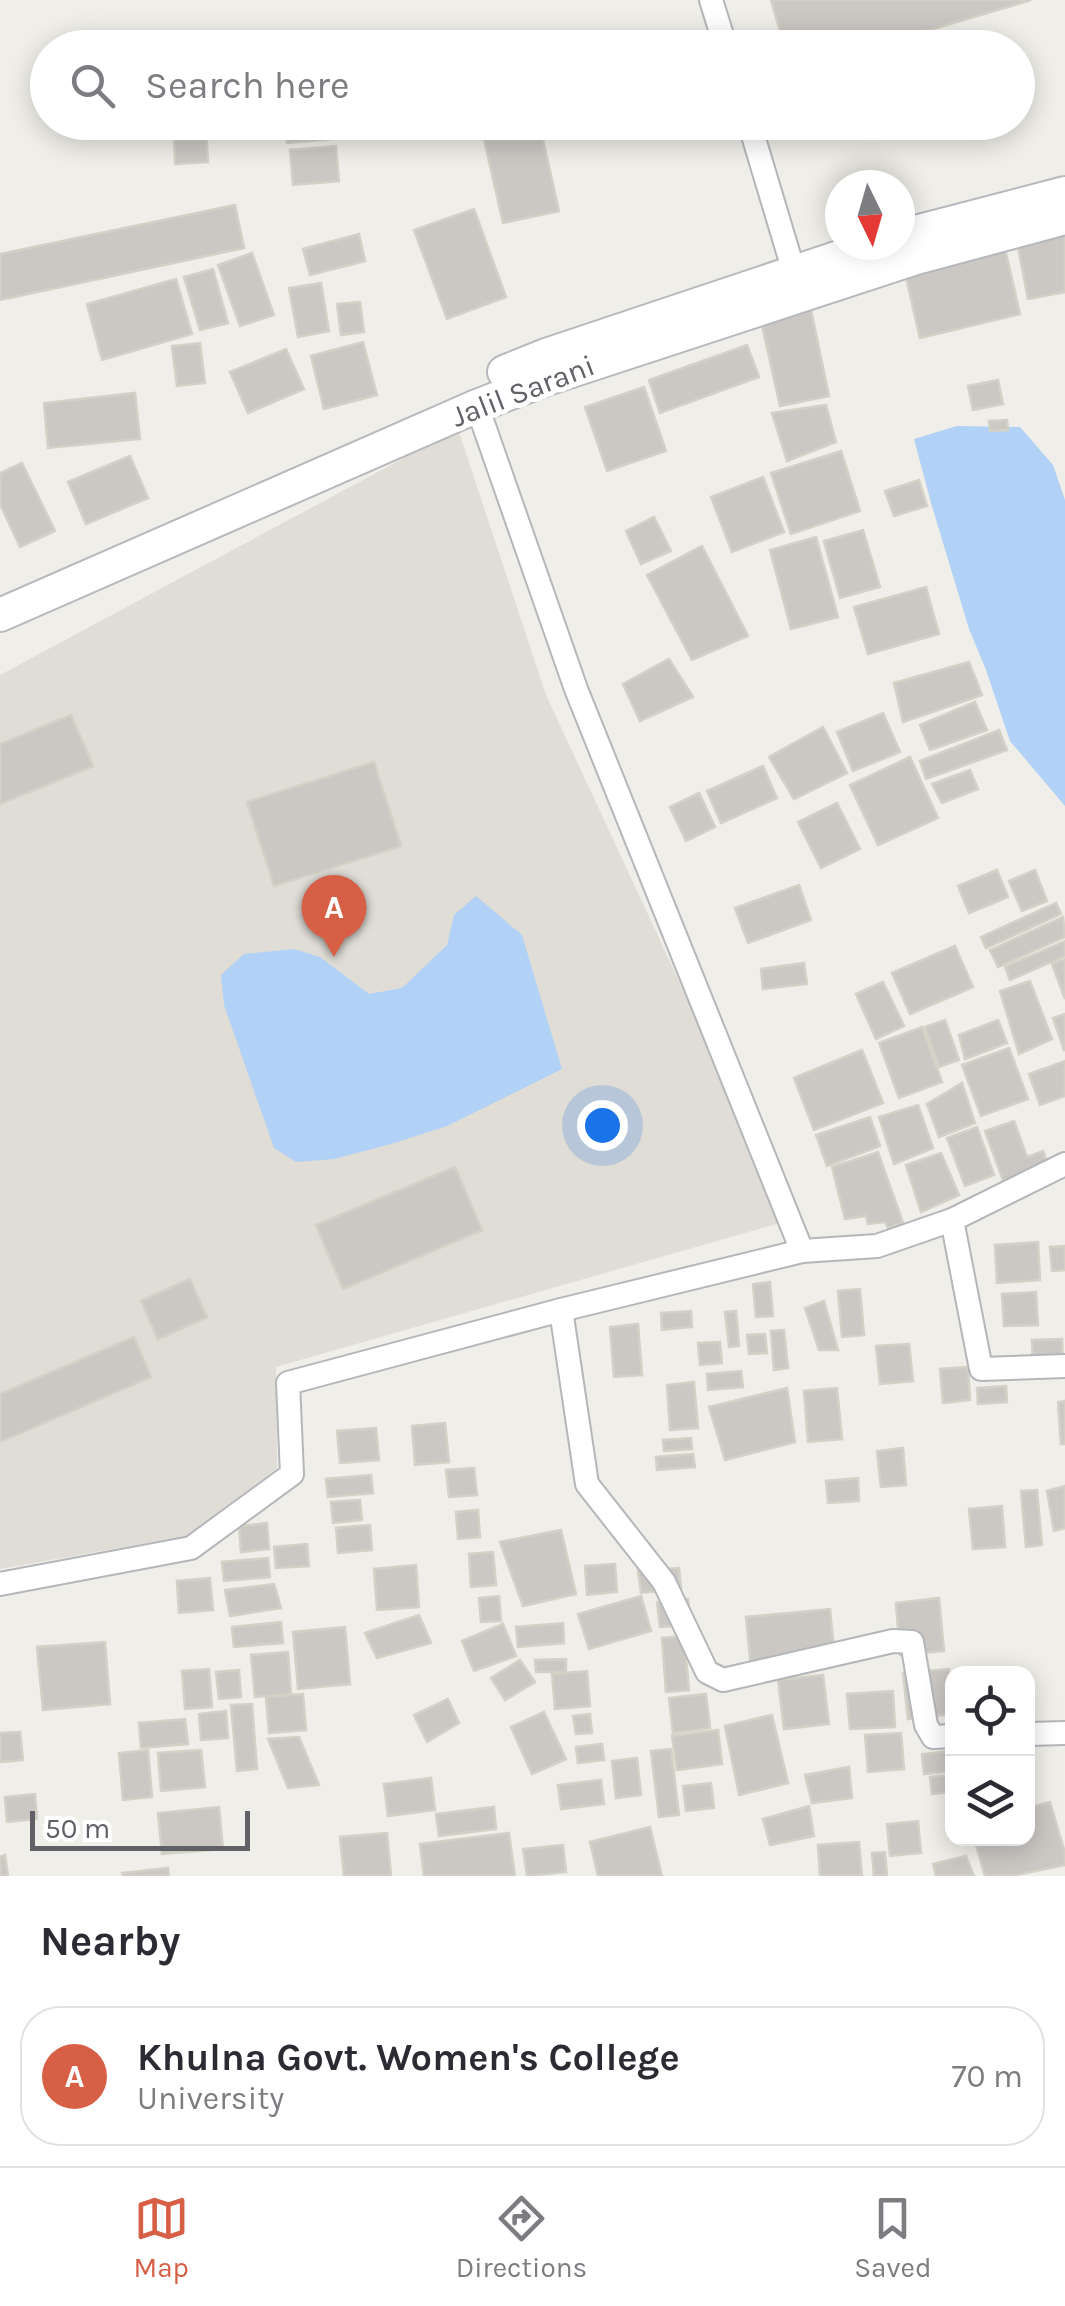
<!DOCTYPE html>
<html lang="en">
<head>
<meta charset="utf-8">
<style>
	body { margin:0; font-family:Karla,sans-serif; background:#f2f2f3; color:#2b2b33 }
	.controls { position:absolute; right:30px; bottom:30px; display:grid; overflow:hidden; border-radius:20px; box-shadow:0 5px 25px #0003 }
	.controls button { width:90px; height:90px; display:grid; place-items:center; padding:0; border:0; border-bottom:2px solid #e1e1e2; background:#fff; color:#2b2b33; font:50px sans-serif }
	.compass { position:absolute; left:825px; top:170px; width:90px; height:90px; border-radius:50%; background:#fff; box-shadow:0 5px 25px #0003; rotate:175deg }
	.scale { position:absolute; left:30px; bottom:25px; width:220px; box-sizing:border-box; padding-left:10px; border:5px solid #5f6166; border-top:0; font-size:28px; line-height:35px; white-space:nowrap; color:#5f6166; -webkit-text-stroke:8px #fff; paint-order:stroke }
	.you { position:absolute; left:602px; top:1125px; width:35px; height:35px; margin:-25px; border:8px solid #fff; border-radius:50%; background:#1a73e8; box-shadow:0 0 0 15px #1a73e833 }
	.badge { display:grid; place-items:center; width:65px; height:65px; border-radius:50%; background:#d75f46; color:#fff; font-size:32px; font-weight:700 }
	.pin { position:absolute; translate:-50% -82px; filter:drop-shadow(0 2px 5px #0008) }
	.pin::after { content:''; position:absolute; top:52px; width:35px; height:30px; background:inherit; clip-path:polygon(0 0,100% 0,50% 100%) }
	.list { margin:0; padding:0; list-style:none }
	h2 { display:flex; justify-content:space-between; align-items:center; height:130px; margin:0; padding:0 40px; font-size:42px }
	h2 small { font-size:32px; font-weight:400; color:#7c7c81 }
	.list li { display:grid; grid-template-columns:65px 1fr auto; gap:30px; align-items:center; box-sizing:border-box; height:140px; margin:0 20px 20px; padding:0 20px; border:2px solid #e1e1e2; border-radius:40px }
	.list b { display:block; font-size:38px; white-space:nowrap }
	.list p { margin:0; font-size:32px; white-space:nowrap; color:#7c7c81 }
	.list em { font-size:32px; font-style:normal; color:#7c7c81 }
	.icon { flex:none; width:55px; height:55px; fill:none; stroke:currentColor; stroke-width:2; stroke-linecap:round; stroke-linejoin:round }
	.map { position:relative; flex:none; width:1065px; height:1876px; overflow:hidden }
	.search { position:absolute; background:#fff; box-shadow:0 5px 25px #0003; left:30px; right:30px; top:30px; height:110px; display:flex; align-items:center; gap:25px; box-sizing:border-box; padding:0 35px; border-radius:55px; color:#7c7c81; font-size:38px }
	.sheet { height:290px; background:#fff }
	nav { display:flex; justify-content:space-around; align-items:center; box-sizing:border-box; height:140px; border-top:2px solid #e1e1e2; background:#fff; font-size:28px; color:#7c7c81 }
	nav a { display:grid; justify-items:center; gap:5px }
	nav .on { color:#d75f46 }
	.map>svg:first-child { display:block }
	.education { fill:#dfddd6 }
	.water { fill:#b1d1f6 }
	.building { fill:#cbc8c4; stroke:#d3d1c6; stroke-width:2.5 }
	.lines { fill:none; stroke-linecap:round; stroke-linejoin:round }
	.street-casing { stroke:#b4b6ba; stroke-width:26 }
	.secondary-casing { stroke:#b6b8bd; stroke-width:36 }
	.street { stroke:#fff; stroke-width:22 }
	.secondary { stroke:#fff; stroke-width:32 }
	.labels { text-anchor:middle; stroke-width:10; stroke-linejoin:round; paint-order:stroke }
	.street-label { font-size:30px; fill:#5f6166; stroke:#fff }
</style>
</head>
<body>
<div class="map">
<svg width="1065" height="1876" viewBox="0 0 1065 1876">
	<rect width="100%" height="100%" fill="#efeee8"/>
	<polygon class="education" points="458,429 546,695 790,1220 276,1367 277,1468 186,1536 0,1569 0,675"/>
	<g class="water">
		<polygon points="957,426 1020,427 1053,465 1065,500 1065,806 1010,741 986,670 969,629 931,503 914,439"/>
		<polygon points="476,896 522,935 562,1069 447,1126 391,1144 334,1159 296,1162 274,1148 224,1005 221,975 244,954 294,949 320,957 369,994 402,988 447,945 454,915"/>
	</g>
	<g class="building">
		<polygon points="771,0 1031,0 869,48 785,48"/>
		<polygon points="309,38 310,48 275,48 275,42"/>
		<polygon points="285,122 342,122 343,138 287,143"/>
		<polygon points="480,122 539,122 559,211 503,223"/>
		<polygon points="206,124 208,162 175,164 174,126"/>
		<polygon points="336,146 339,181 293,185 290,150"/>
		<polygon points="235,205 244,248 0,300 0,254"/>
		<polygon points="474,209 506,297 447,319 414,230"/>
		<polygon points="1065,227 1065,292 1028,299 1016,237"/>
		<polygon points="359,234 365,261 310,275 303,249"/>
		<polygon points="1005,249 1020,314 920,338 905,273"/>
		<polygon points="252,253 274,315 240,326 218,265"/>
		<polygon points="213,269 228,323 200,330 184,277"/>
		<polygon points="176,279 192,334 102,360 87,304"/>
		<polygon points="321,283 329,331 298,337 289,288"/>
		<polygon points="360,302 364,332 341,335 337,304"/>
		<polygon points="811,310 829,396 780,406 761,321"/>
		<polygon points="363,342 377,395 324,409 311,356"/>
		<polygon points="200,343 205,383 177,386 172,346"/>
		<polygon points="747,345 759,377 660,413 649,380"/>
		<polygon points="286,349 304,389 248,413 230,372"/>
		<polygon points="998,380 1003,404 973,410 968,386"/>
		<polygon points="644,387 666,451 607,471 585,407"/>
		<polygon points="135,393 140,439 48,448 44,403"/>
		<polygon points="826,405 836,442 787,461 772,413"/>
		<polygon points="1007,420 1008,430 990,431 989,421"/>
		<polygon points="841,451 860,511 791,534 771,473"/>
		<polygon points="130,456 148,498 86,524 68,482"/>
		<polygon points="22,463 55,531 20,547 0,504 0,473"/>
		<polygon points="763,477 784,532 732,552 711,497"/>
		<polygon points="919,480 927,506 894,516 885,491"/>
		<polygon points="654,517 671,551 641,564 626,531"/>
		<polygon points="863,530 880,587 840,598 824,541"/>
		<polygon points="816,537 838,617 791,629 770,550"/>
		<polygon points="702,546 748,636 692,660 647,575"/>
		<polygon points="926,587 939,634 868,654 854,607"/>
		<polygon points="669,659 693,697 640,721 623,684"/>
		<polygon points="969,662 982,695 903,722 894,683"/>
		<polygon points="975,702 987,730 930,750 920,725"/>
		<polygon points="883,713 900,752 853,771 837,732"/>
		<polygon points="71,715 93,766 0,804 0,744"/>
		<polygon points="823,727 847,773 794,799 769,757"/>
		<polygon points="999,730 1007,750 926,779 920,761"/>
		<polygon points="910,757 938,818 878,845 850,785"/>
		<polygon points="374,762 401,846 274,886 247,802"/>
		<polygon points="763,766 777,798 721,823 707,791"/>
		<polygon points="970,770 978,789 942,803 932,784"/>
		<polygon points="699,793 715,827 686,841 670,807"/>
		<polygon points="837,803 860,849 821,868 798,822"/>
		<polygon points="997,870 1008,897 969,913 958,886"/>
		<polygon points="1035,870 1047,901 1022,911 1009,881"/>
		<polygon points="799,885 811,920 748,943 735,908"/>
		<polygon points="1056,903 1061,914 986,948 981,937"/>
		<polygon points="1063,917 1065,937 998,967 990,950"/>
		<polygon points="1065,941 1065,956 1010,980 1005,967"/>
		<polygon points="955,946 973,987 910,1014 892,973"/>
		<polygon points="1065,959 1065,999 1052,964"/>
		<polygon points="804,963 807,984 763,989 761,969"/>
		<polygon points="1030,981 1052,1039 1019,1054 1000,991"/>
		<polygon points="883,982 904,1026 876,1039 856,994"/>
		<polygon points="1065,1014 1065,1049 1064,1050 1053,1018"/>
		<polygon points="945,1020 959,1060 939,1067 925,1027"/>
		<polygon points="998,1020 1007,1043 965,1059 959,1035"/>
		<polygon points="922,1027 942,1082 899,1098 879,1043"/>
		<polygon points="1009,1048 1028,1099 981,1116 962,1065"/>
		<polygon points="862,1050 883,1103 814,1130 794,1078"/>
		<polygon points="1065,1061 1065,1096 1040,1105 1029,1074"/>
		<polygon points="962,1083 975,1123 939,1137 927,1104"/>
		<polygon points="918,1105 933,1148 894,1164 879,1117"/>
		<polygon points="870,1117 880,1146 827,1166 816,1135"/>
		<polygon points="1014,1121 1027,1157 1043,1151 1050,1170 1005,1186 985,1131"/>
		<polygon points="977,1127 994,1175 965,1186 947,1138"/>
		<polygon points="878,1152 903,1223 888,1228 885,1222 868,1224 866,1216 845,1219 832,1167"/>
		<polygon points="941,1153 959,1195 921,1212 906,1165"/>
		<polygon points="455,1167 482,1230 343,1289 316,1225"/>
		<polygon points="1038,1242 1040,1280 997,1283 995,1245"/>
		<polygon points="1065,1246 1065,1270 1052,1271 1050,1247"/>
		<polygon points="190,1279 207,1317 158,1339 141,1301"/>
		<polygon points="770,1282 773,1316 756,1317 753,1284"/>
		<polygon points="860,1289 864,1335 842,1337 838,1291"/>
		<polygon points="1036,1292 1038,1325 1004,1326 1002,1294"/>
		<polygon points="824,1301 838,1350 819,1350 805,1308"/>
		<polygon points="691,1311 692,1327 662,1330 661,1313"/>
		<polygon points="736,1311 739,1346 729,1347 725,1312"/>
		<polygon points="638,1324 642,1375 614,1377 610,1327"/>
		<polygon points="784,1330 788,1368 774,1370 771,1331"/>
		<polygon points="765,1334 767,1353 749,1354 747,1335"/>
		<polygon points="134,1337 151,1377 0,1442 0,1394"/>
		<polygon points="1062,1339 1063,1361 1033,1364 1032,1340"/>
		<polygon points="720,1342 722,1363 700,1365 698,1343"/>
		<polygon points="909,1344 913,1381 880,1384 876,1346"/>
		<polygon points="968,1367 970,1400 943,1403 940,1369"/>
		<polygon points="741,1371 743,1387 708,1390 707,1374"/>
		<polygon points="694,1382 698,1428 670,1430 667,1385"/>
		<polygon points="1006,1386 1007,1402 978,1404 977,1388"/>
		<polygon points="787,1388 795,1442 725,1460 709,1407"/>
		<polygon points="837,1388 842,1439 808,1442 804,1391"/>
		<polygon points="1065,1401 1065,1444 1061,1444 1058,1402"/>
		<polygon points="445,1423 449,1462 415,1465 412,1426"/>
		<polygon points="376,1428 379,1460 340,1463 337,1431"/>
		<polygon points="691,1438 692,1449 664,1451 663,1440"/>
		<polygon points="903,1448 906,1485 881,1487 877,1451"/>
		<polygon points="693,1454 695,1467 657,1470 656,1457"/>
		<polygon points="474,1468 477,1495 449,1497 446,1470"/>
		<polygon points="371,1475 373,1493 328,1497 326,1479"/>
		<polygon points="858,1478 859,1501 828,1503 826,1481"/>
		<polygon points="1065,1486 1065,1528 1054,1531 1047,1491"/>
		<polygon points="1037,1490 1042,1545 1026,1547 1021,1491"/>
		<polygon points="360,1500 362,1520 333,1523 331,1502"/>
		<polygon points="1002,1506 1005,1547 973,1549 969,1509"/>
		<polygon points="478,1510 480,1537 458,1539 456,1512"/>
		<polygon points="267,1523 269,1549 241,1552 239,1526"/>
		<polygon points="370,1525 372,1550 338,1553 336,1528"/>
		<polygon points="561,1530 576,1594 523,1606 500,1542"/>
		<polygon points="307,1544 309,1566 276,1568 274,1547"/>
		<polygon points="493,1552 496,1585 471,1587 469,1554"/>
		<polygon points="268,1558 270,1577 224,1581 222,1562"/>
		<polygon points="615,1564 617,1592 587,1595 585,1566"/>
		<polygon points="416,1565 419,1607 377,1610 374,1569"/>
		<polygon points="679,1568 681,1589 641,1593 638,1571"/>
		<polygon points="210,1578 213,1610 179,1613 177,1581"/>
		<polygon points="274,1584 281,1608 230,1616 225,1590"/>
		<polygon points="499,1596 501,1621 481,1622 479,1598"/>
		<polygon points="641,1596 651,1631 589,1649 578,1614"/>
		<polygon points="939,1598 944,1651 900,1655 896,1603"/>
		<polygon points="688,1599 691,1625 660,1627 657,1602"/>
		<polygon points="830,1609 835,1660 751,1668 746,1617"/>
		<polygon points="419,1615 431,1643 377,1658 365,1633"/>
		<polygon points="281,1622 283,1643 234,1647 232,1627"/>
		<polygon points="563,1623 564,1643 518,1647 516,1627"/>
		<polygon points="503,1624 516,1656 474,1671 462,1641"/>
		<polygon points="345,1627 350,1684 298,1689 293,1632"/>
		<polygon points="684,1636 689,1690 666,1692 662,1638"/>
		<polygon points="105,1642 110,1704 43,1710 37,1647"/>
		<polygon points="288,1652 291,1694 255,1697 251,1655"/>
		<polygon points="566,1659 566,1672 536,1672 535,1660"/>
		<polygon points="520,1660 535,1682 505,1700 491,1678"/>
		<polygon points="209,1669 212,1707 185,1709 182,1671"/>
		<polygon points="949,1669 952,1714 908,1719 903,1673"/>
		<polygon points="239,1670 241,1697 219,1699 216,1672"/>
		<polygon points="587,1671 590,1706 555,1709 552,1674"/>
		<polygon points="823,1675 829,1724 784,1729 778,1680"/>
		<polygon points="893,1691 895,1727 850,1729 847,1694"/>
		<polygon points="303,1694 306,1730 269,1733 266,1697"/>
		<polygon points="706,1694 710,1728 673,1733 669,1698"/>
		<polygon points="448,1699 459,1723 427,1742 414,1715"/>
		<polygon points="252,1704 257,1769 237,1771 231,1705"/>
		<polygon points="226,1711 228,1738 201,1740 199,1714"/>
		<polygon points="544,1712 566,1759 532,1774 511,1727"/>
		<polygon points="590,1714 592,1733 576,1734 573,1716"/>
		<polygon points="772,1715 788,1783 739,1795 725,1726"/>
		<polygon points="185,1719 188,1744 141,1748 139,1723"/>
		<polygon points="718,1730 722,1764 677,1770 672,1736"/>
		<polygon points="20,1732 23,1760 0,1762 0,1733"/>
		<polygon points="901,1733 904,1769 868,1772 865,1735"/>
		<polygon points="299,1737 319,1785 288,1788 268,1739"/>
		<polygon points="602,1744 604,1760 578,1763 576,1747"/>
		<polygon points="671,1749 679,1815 659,1817 651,1751"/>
		<polygon points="148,1750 152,1797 123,1800 119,1753"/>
		<polygon points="201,1750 205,1787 161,1791 158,1753"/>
		<polygon points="952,1751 952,1771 924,1774 922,1754"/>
		<polygon points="637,1758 641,1795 616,1798 612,1761"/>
		<polygon points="849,1767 852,1798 812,1803 805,1775"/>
		<polygon points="952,1775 952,1792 932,1794 930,1777"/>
		<polygon points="431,1778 435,1810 388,1816 384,1784"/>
		<polygon points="601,1780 604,1804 561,1809 558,1785"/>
		<polygon points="711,1783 714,1808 686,1811 683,1786"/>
		<polygon points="35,1794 37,1819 7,1822 5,1797"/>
		<polygon points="1050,1802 1065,1853 1065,1865 1011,1876 985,1876 974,1838 1028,1838 1028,1808"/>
		<polygon points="809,1806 814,1836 770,1845 763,1819"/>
		<polygon points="219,1807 223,1849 162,1854 158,1813"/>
		<polygon points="494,1807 496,1829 439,1836 436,1814"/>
		<polygon points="918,1821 921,1853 890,1856 887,1824"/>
		<polygon points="650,1827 662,1876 598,1876 590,1842"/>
		<polygon points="387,1833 391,1876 344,1876 340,1837"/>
		<polygon points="509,1833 515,1876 424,1876 420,1844"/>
		<polygon points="859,1842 862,1876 820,1876 818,1845"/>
		<polygon points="563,1845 566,1872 527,1876 523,1849"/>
		<polygon points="885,1852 887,1876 874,1876 872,1853"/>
		<polygon points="5,1855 8,1876 0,1876 0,1857"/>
		<polygon points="966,1856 974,1876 936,1876 933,1864"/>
		<polygon points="168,1868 169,1876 123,1876 122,1873"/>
	</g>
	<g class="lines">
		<defs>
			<g id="street">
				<polyline points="711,0 726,48"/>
				<polyline points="749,122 794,272"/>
				<polyline points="477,406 576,689 802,1251"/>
				<polyline points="952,1220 1065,1164"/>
				<polyline points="561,1310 587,1484 664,1582 707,1672 723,1680 893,1641 912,1642 926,1725 933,1737 952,1736"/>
				<polyline points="0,1584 191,1548 292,1474 288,1383 561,1310 802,1251 877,1246 952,1220 981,1369 1065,1366"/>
				<polyline points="1028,1734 1065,1733"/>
			</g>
			<g id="secondary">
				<polyline points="900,236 1065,193"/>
				<polyline points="504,372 546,355 875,245"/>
				<polyline points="0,615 477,406 544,380 916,258 1065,218"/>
			</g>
		</defs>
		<use href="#street" class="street-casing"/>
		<use href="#secondary" class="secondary-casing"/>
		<use href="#street" class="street"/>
		<use href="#secondary" class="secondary"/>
	</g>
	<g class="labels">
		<g class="street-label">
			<text transform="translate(523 391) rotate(-21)" y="10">Jalil Sarani</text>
		</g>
	</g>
</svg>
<div class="controls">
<button><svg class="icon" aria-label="locate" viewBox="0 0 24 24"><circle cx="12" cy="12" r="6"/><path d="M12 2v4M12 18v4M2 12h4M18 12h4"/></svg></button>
<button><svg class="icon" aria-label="layers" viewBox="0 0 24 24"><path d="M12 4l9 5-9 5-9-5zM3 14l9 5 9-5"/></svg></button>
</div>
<svg class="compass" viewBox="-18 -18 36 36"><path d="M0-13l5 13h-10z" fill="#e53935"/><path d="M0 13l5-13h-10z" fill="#7c7c81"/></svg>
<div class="scale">50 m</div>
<div class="you"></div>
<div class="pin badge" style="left:334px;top:957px">A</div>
<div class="search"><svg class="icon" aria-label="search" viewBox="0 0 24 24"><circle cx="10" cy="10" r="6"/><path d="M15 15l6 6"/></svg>Search here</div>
</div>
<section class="sheet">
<h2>Nearby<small></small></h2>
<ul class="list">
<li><span class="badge">A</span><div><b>Khulna Govt. Women's College</b><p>University</p></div><em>70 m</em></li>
</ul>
</section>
<nav>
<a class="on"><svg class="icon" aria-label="map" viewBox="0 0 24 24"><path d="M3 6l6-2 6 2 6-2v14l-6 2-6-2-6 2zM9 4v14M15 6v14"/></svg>Map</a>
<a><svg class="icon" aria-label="directions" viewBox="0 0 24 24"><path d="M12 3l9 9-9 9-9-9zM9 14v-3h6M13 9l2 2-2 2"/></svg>Directions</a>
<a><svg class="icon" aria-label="saved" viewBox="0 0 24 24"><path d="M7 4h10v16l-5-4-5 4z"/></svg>Saved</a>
</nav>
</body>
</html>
